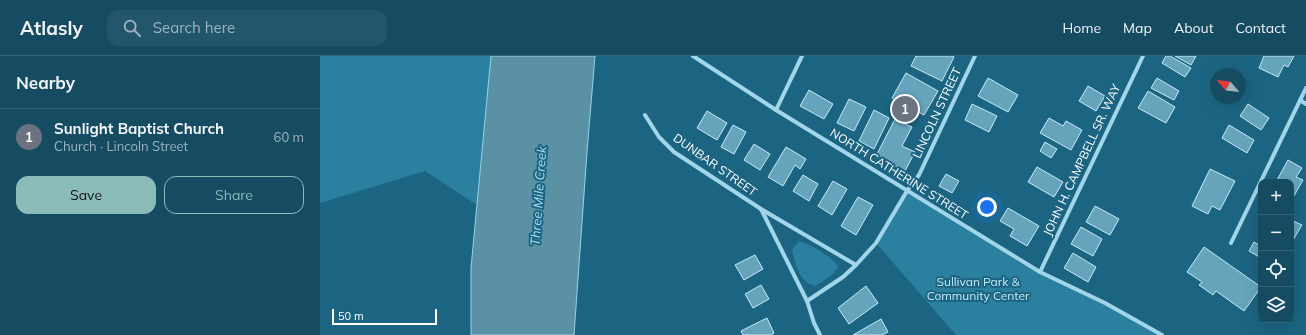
<!DOCTYPE html>
<html lang="en">
<head>
<meta charset="utf-8">
<style>
	body { margin:0; font-family:Mulish,sans-serif; background:#22566b; color:#f1f3f6 }
	.controls { position:absolute; right:12px; bottom:12px; display:grid; overflow:hidden; border-radius:8px; box-shadow:0 4px 16px #0002 }
	.controls button { width:36px; height:36px; display:grid; place-items:center; padding:0; border:0; border-bottom:1px solid #346377; background:#154c62; color:#f1f3f6; font:20px sans-serif }
	.compass { position:absolute; left:890px; top:12px; width:36px; height:36px; border-radius:50%; background:#154c62; box-shadow:0 4px 16px #0002; rotate:298deg }
	.scale { position:absolute; left:12px; bottom:10px; width:105px; box-sizing:border-box; padding-left:4px; border:2px solid #fff; border-top:0; font-size:11px; line-height:14px; white-space:nowrap; color:#fff; -webkit-text-stroke:3px #1c6582; paint-order:stroke }
	.you { position:absolute; left:667px; top:151px; width:14px; height:14px; margin:-10px; border:3px solid #fff; border-radius:50%; background:#1a73e8; box-shadow:0 0 0 6px #1a73e833 }
	.badge { display:grid; place-items:center; width:26px; height:26px; border-radius:50%; background:#8bbbb9; color:#fff; font-size:13px; font-weight:700 }
	.pin { position:absolute; translate:-50% -50%; border:2px solid #fff; box-shadow:0 1px 4px #0006 }
	.list { margin:0; padding:0; list-style:none }
	h2 { display:flex; justify-content:space-between; align-items:center; height:52px; margin:0; padding:0 16px; font-size:17px }
	h2 small { font-size:13px; font-weight:400; color:#9db4be }
	.list li { display:grid; grid-template-columns:26px 1fr auto; gap:12px; align-items:center; box-sizing:border-box; height:56px; padding:0 16px; border-top:1px solid #346377 }
	.list b { display:block; font-size:15px; white-space:nowrap }
	.list p { margin:0; font-size:13px; white-space:nowrap; color:#9db4be }
	.list em { font-size:13px; font-style:normal; color:#9db4be }
	.actions { display:flex; gap:8px; padding:12px 16px }
	.actions a { flex:1; padding:9px 0; border:1px solid #8bbbb9; border-radius:12px; text-align:center; font-size:14px; color:#8bbbb9 }
	.actions .main { background:#8bbbb9; color:#111 }
	.icon { flex:none; width:22px; height:22px; fill:none; stroke:currentColor; stroke-width:2; stroke-linecap:round; stroke-linejoin:round }
	.map { position:relative; flex:none; width:986px; height:279px; overflow:hidden }
	header { display:flex; align-items:center; gap:24px; box-sizing:border-box; height:56px; padding:0 20px; background:#154c62; border-bottom:1px solid #346377 }
	header strong { font-size:19px }
	nav { display:flex; gap:22px; margin-inline-start:auto; font-size:14px }
	.search { width:280px; height:36px; background:#22566b; display:flex; align-items:center; gap:10px; box-sizing:border-box; padding:0 14px; border-radius:12px; color:#9db4be; font-size:15px }
	main { display:flex }
	aside { flex:1; background:#154c62 }
	.map>svg:first-child { display:block }
	.green { fill:#2b7f9f }
	.water { fill:#5b91a5; stroke:#94d5ec }
	.building { fill:#66a4bb; stroke:#c5eaf8 }
	.lines { fill:none; stroke-linecap:round; stroke-linejoin:round }
	.street { stroke:#a1d6ea; stroke-width:4 }
	.labels { text-anchor:middle; stroke-width:4; stroke-linejoin:round; paint-order:stroke }
	.street-label { font-size:12px; fill:#fff; stroke:#1c6582 }
	.park-label { font-size:12px; fill:#c5eaf8; stroke:#1c6582 }
	.water-label { font-size:13px; font-style:italic; fill:#acdff2; stroke:#1c6582 }
</style>
</head>
<body>
<header>
<strong>Atlasly</strong>
<div class="search"><svg class="icon" aria-label="search" viewBox="0 0 24 24"><circle cx="10" cy="10" r="6"/><path d="M15 15l6 6"/></svg>Search here</div>
<nav><a>Home</a><a>Map</a><a>About</a><a>Contact</a></nav>
</header>
<main>
<aside>
<h2>Nearby<small></small></h2>
<ul class="list">
<li><span class="badge" style="background:#6b7280">1</span><div><b>Sunlight Baptist Church</b><p>Church · Lincoln Street</p></div><em>60 m</em></li>
</ul>
<div class="actions"><a class="main">Save</a><a>Share</a></div>
</aside>
<div class="map">
<svg width="986" height="279" viewBox="0 0 986 279">
	<rect width="100%" height="100%" fill="#1c6582"/>
	<g class="green">
		<polygon points="0,0 171,0 157,149 105,115 0,147"/>
		<polygon points="587,135 720,216 785,247 842,279 636,279 556,187"/>
		<path d="M479 185C488 187 514 202 518 210 514 220 503 225 495 230 478 225 476 209 472 194Z"/>
	</g>
	<polygon class="water" points="171,0 275,0 267,96 254,279 151,279 151,212"/>
	<g class="building">
		<polygon points="596,0 633,0 634,1 622,25 591,10"/>
		<polygon points="846,0 850,0 871,12 865,21 842,7"/>
		<polygon points="855,0 876,0 871,9"/>
		<polygon points="944,0 974,0 968,11 964,9 958,21 939,12"/>
		<polygon points="586,17 618,35 604,59 572,42"/>
		<polygon points="668,22 698,39 688,56 658,40"/>
		<polygon points="837,22 859,35 854,44 831,32"/>
		<polygon points="768,30 785,40 776,55 759,45"/>
		<polygon points="489,34 513,48 504,63 480,50"/>
		<polygon points="828,35 855,51 846,67 818,52"/>
		<polygon points="529,43 546,51 534,75 517,67"/>
		<polygon points="652,48 677,60 669,76 645,64"/>
		<polygon points="928,48 949,62 941,74 920,60"/>
		<polygon points="554,54 569,62 554,93 539,85"/>
		<polygon points="387,55 407,67 397,84 377,72"/>
		<polygon points="729,62 743,70 746,65 762,74 751,94 720,77"/>
		<polygon points="575,63 592,71 582,90 595,96 585,115 556,100"/>
		<polygon points="413,69 426,76 414,98 401,91"/>
		<polygon points="909,69 934,84 927,97 902,82"/>
		<polygon points="725,86 737,93 731,102 720,95"/>
		<polygon points="434,88 450,98 440,114 424,104"/>
		<polygon points="466,91 486,103 480,113 475,109 463,130 448,121"/>
		<polygon points="968,104 982,112 976,121 983,124 971,145 971,126 956,126"/>
		<polygon points="717,111 743,126 734,141 708,126"/>
		<polygon points="890,113 915,125 900,154 892,150 888,158 872,150"/>
		<polygon points="626,118 639,125 632,137 619,130"/>
		<polygon points="483,119 498,128 489,145 473,135"/>
		<polygon points="513,125 527,133 512,159 498,150"/>
		<polygon points="538,141 553,149 536,179 521,170"/>
		<polygon points="775,150 799,163 790,179 766,166"/>
		<polygon points="688,152 719,170 707,190 690,180 694,173 680,165"/>
		<polygon points="971,164 982,169 973,184 971,183"/>
		<polygon points="761,171 782,183 773,200 751,188"/>
		<polygon points="934,186 939,189 940,187 941,187 941,202 929,195"/>
		<polygon points="884,191 941,231 924,255 896,235 893,239 879,229 882,226 867,216"/>
		<polygon points="753,197 776,211 768,226 744,212"/>
		<polygon points="435,199 443,213 424,224 415,209"/>
		<polygon points="441,229 449,243 433,252 425,238"/>
		<polygon points="546,230 558,247 529,268 518,252"/>
		<polygon points="447,262 454,277 451,279 423,279 421,275"/>
		<polygon points="561,263 568,276 562,279 533,279"/>
	</g>
	<g class="lines">
		<g class="street">
			<polyline points="373,0 456,54 720,216 785,247 842,279"/>
			<polyline points="980,44 986,48"/>
			<polyline points="456,54 482,0"/>
			<polyline points="325,59 339,81 354,96 441,153 536,209"/>
			<polyline points="441,153 487,245 494,267 500,279"/>
			<polyline points="911,187 986,32"/>
			<polyline points="720,216 823,0"/>
			<polyline points="487,245 523,221 536,209 556,187 587,135 599,119 655,0"/>
		</g>
	</g>
	<g class="labels">
		<g class="street-label">
			<text transform="translate(617 57) rotate(-65)" y="4">LINCOLN STREET</text>
			<text transform="translate(762 104) rotate(-65)" y="4">JOHN H. CAMPBELL SR. WAY</text>
			<text transform="translate(395 109) rotate(35)" y="4">DUNBAR STREET</text>
			<text transform="translate(579 118) rotate(32)" y="4">NORTH CATHERINE STREET</text>
		</g>
		<g class="park-label">
			<text x="658" y="230">Sullivan Park &amp;<tspan x="658" dy="14">Community Center</tspan></text>
		</g>
		<g class="water-label">
			<text transform="translate(218 140) rotate(-86)" y="5">Three Mile Creek</text>
		</g>
	</g>
</svg>
<div class="controls">
<button>+</button>
<button>−</button>
<button><svg class="icon" aria-label="locate" viewBox="0 0 24 24"><circle cx="12" cy="12" r="6"/><path d="M12 2v4M12 18v4M2 12h4M18 12h4"/></svg></button>
<button><svg class="icon" aria-label="layers" viewBox="0 0 24 24"><path d="M12 4l9 5-9 5-9-5zM3 14l9 5 9-5"/></svg></button>
</div>
<svg class="compass" viewBox="-18 -18 36 36"><path d="M0-13l5 13h-10z" fill="#e53935"/><path d="M0 13l5-13h-10z" fill="#9db4be"/></svg>
<div class="scale">50 m</div>
<div class="you"></div>
<div class="pin badge" style="left:585px;top:53px;background:#6b7280">1</div>
</div>
</main>
</body>
</html>
